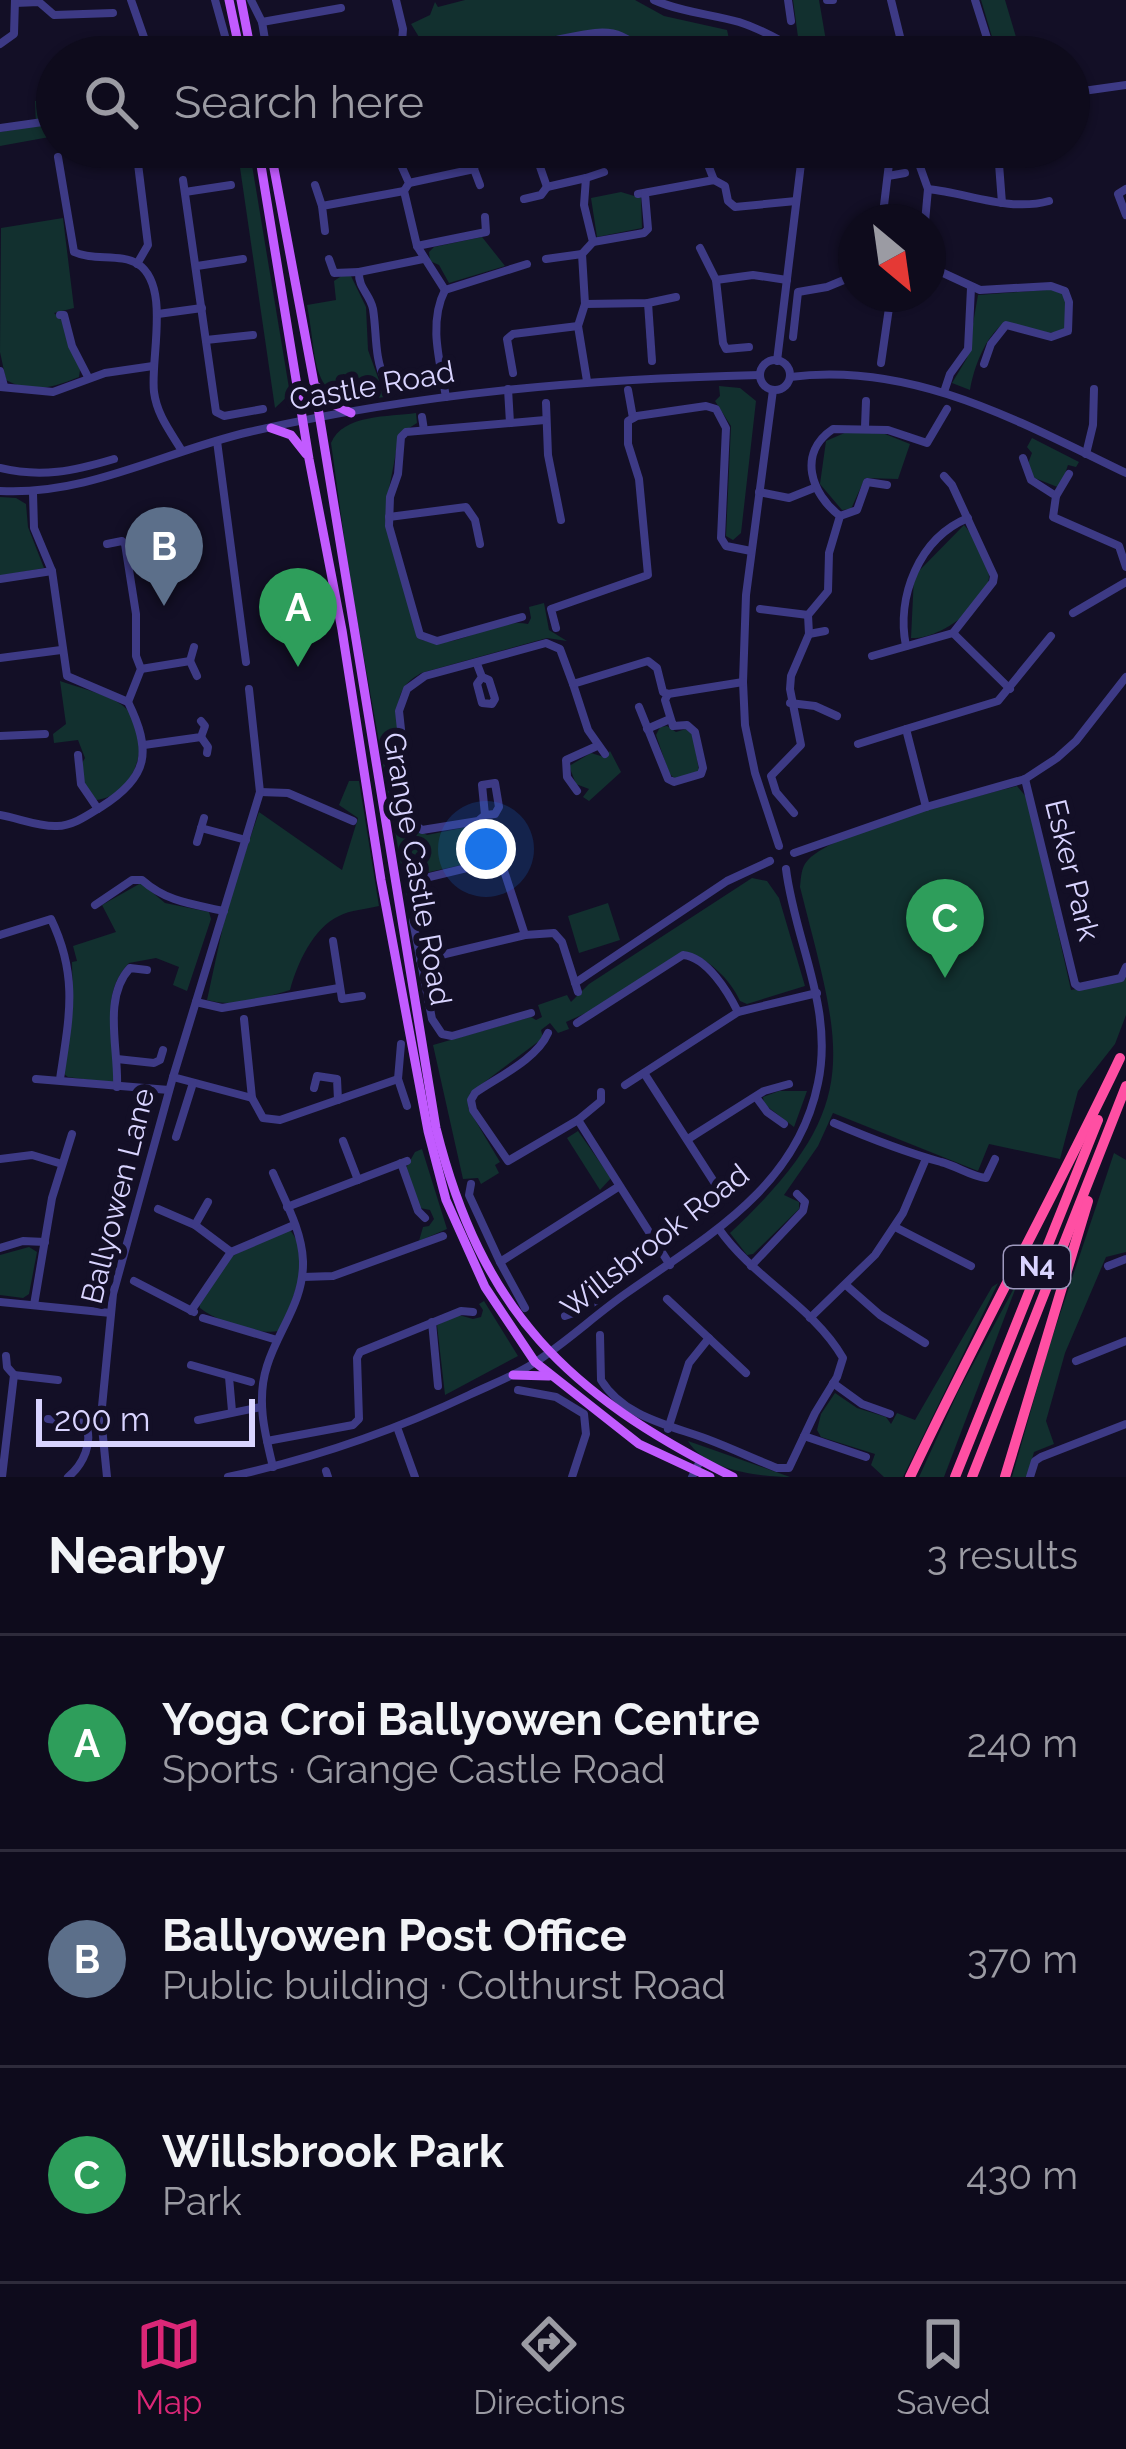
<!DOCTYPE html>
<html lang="en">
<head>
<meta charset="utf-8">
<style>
	body { margin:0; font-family:Raleway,sans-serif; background:#1c1929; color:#f1f3f6 }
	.compass { position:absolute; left:838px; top:204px; width:108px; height:108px; border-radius:50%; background:#0e0b1c; box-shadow:0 3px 9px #0004; rotate:151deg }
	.scale { position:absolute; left:36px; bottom:30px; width:219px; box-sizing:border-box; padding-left:12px; border:6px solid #d9d4ff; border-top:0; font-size:33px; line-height:42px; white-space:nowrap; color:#d9d4ff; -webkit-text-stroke:9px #130f26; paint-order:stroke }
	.you { position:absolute; left:486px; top:849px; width:42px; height:42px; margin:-30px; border:9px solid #fff; border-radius:50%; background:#1a73e8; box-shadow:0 0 0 18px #1a73e833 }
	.badge { display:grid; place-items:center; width:78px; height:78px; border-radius:50%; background:#db2777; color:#fff; font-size:39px; font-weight:700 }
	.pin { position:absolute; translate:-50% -99px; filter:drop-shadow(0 3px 6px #0008) }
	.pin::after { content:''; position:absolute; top:63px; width:42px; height:36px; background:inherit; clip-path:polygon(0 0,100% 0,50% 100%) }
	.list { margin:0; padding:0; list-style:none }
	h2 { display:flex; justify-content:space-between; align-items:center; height:156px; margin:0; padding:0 48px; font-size:51px }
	h2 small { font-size:39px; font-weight:400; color:#9b9ba3 }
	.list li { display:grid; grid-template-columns:78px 1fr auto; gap:36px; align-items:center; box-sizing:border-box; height:216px; padding:0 48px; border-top:3px solid #2e2b3b }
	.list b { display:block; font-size:45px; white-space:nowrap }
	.list p { margin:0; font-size:39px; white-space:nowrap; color:#9b9ba3 }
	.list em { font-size:39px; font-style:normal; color:#9b9ba3 }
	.icon { flex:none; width:66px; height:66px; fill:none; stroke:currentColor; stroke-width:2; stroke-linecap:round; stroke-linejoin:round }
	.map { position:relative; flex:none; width:1126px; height:1477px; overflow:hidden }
	.search { position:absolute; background:#0e0b1c; box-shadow:0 3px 9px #0004; left:36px; right:36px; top:36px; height:132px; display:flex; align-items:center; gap:30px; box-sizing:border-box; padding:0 42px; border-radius:66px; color:#9b9ba3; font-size:45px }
	.sheet { height:804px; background:#0e0b1c }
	nav { display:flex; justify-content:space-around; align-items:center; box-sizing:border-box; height:168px; border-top:3px solid #2e2b3b; background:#0e0b1c; font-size:33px; color:#9b9ba3 }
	nav a { display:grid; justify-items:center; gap:6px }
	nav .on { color:#db2777 }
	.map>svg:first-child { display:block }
	.green { fill:#12302f }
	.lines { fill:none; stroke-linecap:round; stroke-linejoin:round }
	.minor { stroke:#3d3a85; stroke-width:8 }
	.major { stroke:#c25bff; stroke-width:9 }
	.highway { stroke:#ff4fa3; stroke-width:10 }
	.labels { text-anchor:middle; stroke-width:12; stroke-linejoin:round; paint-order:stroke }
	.shield { fill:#130f26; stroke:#9e99be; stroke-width:3 }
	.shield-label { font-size:27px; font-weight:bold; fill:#d9d4ff }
	.street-label { font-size:30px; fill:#d9d4ff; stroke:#130f26 }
</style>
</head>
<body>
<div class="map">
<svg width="1126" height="1477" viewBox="0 0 1126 1477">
	<rect width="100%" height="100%" fill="#130f26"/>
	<g class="green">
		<polygon points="465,0 635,0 664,16 727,30 733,57 679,57 615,32 510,39 509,53 484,57 406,57 422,42 411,24 430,15 435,2 438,7"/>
		<polygon points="793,0 819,0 826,41 807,42 798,37"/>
		<polygon points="981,0 1005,0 1019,47 1017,57 998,57"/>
		<polygon points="57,99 57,141 55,136 0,146 0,132 36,126 35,101 44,101 46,108 54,107"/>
		<polygon points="237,147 249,147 290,394 275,408"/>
		<polygon points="621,192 641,198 642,228 597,237 591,198"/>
		<path d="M63 218 74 308 54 313 62 320 80 370 79 377C52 388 32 394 6 380L0 352 1 228Z"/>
		<polygon points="482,237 505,266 449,283 439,265 430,261 429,252 434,247"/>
		<path d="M343 275 351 276 366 307 368 350 385 397C307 408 319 367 307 305L336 300 334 281Z"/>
		<path d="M1059 289 1064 294 1068 325 1063 331 1049 333 1004 323C985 337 974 367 970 390L952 383 967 358 978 295Z"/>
		<polygon points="719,386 740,388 756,401 741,533 733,540 726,536 731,426 715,401 720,396"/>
		<path d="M416 413 417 423 398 435C396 465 385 493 386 523L418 638C451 656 494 616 528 624L531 618 529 607 544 603 549 630 567 641 547 638 421 673C412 679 406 682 401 693 392 714 402 801 410 825L427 835 497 821 506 855 416 875 414 886 420 918 411 920 350 580 331 443C343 414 389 417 416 413Z"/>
		<polygon points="849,431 885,434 910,444 898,479 865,478 851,509 842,510 820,484 826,441"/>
		<polygon points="1032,438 1079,462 1076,467 1068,465 1060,488 1032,477 1027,466 1032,453 1027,447"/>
		<polygon points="0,497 16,498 26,504 28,527 44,568 0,576"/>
		<path d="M964 525C974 536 989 562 989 577 987 605 939 640 911 638L914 576Z"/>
		<path d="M60 681C79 688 105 693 122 705 156 730 138 796 96 800L85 788 81 765 85 758 78 740 54 743 53 734 66 724Z"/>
		<polygon points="667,726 676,732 686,729 693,734 699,771 675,779 669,773 656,735 660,727"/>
		<polygon points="610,751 621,772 589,801 583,797 589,789 576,784 569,766 591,753 604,757"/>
		<path d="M349 781H359L379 906C367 909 350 910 339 916 313 928 297 964 290 990 262 998 235 1008 207 1000L228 903 259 812 342 870 358 818 339 805Z"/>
		<path d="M1017 786 1028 799 1071 990 1123 981 1126 976V1015L1115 1044 1078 1091 1060 1159 989 1144 978 1171 833 1113 818 1146 784 1195 799 1202V1209L753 1254 747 1255 730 1233C867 1105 842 1053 800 887 801 877 801 867 808 860 838 829 972 798 1017 786Z"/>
		<path d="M752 878 767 881 779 898 805 986 747 1004 740 1001C731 980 706 955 684 953L597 1008 566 1022 569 1029 558 1033 550 1023 541 1030 543 1038 470 1093 468 1108 500 1162 495 1165 499 1173 481 1184 478 1178 463 1179 433 1045 531 1017 536 1020 542 1017 538 1005 567 995 571 1002 589 984Z"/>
		<path d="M141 883 165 903 209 912 211 919 187 991 173 985 179 967 156 958 129 963C95 998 120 1042 113 1083L68 1077 64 1074 73 1005 72 962 77 961 73 946 116 932 102 905Z"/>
		<polygon points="608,903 620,940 579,953 568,916"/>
		<polygon points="779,1091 807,1091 794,1127 764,1104 763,1097"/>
		<polygon points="578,1131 611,1178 600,1190 567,1138"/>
		<polygon points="422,1149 447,1229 419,1241 423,1227 429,1226 434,1219 430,1210 420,1208 406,1168 415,1152"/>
		<polygon points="1114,1153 1126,1160 1126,1252 1106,1257 1065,1353 1046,1421 1054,1444 1034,1452 1027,1477 1012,1477 1048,1350"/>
		<path d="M289 1229C314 1257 292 1302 279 1331 257 1335 218 1322 200 1308L199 1303 232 1256Z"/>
		<polygon points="29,1247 37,1252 29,1294 23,1298 0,1295 0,1255"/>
		<polygon points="1019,1279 944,1477 919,1477 958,1392"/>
		<polygon points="998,1283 903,1477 884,1477 871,1465 875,1454 821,1437 817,1430 821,1414 835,1393 857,1408 886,1417 891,1424 897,1413 915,1420 992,1287"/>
		<polygon points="484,1301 518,1356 445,1395 437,1325 459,1315 473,1319 481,1317 483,1310 479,1304"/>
		<path d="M688 1441 790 1477C760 1477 704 1470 688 1441Z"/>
	</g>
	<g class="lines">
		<g class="minor">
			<polyline points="131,0 146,43"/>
			<polyline points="215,0 225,36"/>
			<polyline points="251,0 262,22 268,57"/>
			<path d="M654 0C681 12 710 14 739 22 764 30 786 43 808 57"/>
			<polyline points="788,0 791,21"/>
			<polyline points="827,0 833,0"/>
			<polyline points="891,0 905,57"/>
			<polyline points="975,0 993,57"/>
			<polyline points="15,3 39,2 54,15 113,13"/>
			<polyline points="262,22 341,8"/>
			<polyline points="515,43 550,41"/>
			<polyline points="0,44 14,34 15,0"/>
			<polyline points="369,57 402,42 403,29 396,0"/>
			<path d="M551 57 550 41C570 38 602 27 621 36 638 44 647 51 667 57"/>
			<polyline points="810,57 822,52 832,57"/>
			<polyline points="1069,93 1126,85"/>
			<polyline points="50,107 48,97 57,95"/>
			<polyline points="0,128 57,120"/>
			<polyline points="393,147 409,183 404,191 417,246 445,290"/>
			<polyline points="542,147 542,148"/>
			<polyline points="701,147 714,180"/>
			<polyline points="913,147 928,189 925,222"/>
			<polyline points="993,147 999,164 1002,203"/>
			<path d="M58 157 74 252C93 261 121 253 138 264 171 286 150 359 154 392 157 415 170 431 182 451"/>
			<polyline points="538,161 547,187 586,178 584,205 593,242 582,254 585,304 578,326 587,381"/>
			<polyline points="474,169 480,185"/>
			<polyline points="888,176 905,173"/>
			<polyline points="586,178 604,172"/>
			<polyline points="183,180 216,412 224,416 263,409"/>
			<polyline points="409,183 474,169 478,153"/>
			<polyline points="315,185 322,206"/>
			<path d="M928 189C968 193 1009 212 1049 201"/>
			<polyline points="1126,189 1118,194 1126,215"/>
			<polyline points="185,192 231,185"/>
			<polyline points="638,194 714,180 725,186 728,201 735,207 796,201"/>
			<polyline points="524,199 541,195 547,187"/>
			<polyline points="882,222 891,147"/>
			<polyline points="325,231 322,206 404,191"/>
			<polyline points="593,242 644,233 648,229 645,194"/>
			<polyline points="417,246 486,232 485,217"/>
			<polyline points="700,248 716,280 753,275 787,280"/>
			<polyline points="329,259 334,273 359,272"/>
			<polyline points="546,259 582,254"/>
			<polyline points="137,264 148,245 138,164"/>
			<polyline points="197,266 243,259"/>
			<polyline points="928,266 980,290 1051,286 1065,291 1069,302 1068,331 1051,337 1006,325 991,344 984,364"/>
			<polyline points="716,280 723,343 726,349 749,347"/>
			<path d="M445 290C428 323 440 362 446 397"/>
			<polyline points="445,290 527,264"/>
			<polyline points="648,303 652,361"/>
			<polyline points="585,304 648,303 676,297"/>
			<polyline points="158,314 202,308"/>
			<polyline points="60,315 64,315 72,346 88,377"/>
			<polyline points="793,337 798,292 827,287 856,275"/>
			<polyline points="206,340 253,335"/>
			<circle cx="775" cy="375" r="15"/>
			<polyline points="777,361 803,147"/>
			<polyline points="881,363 891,294"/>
			<polyline points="0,371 4,386"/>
			<polyline points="513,373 507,339 513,334 578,326"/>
			<path d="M790 377C913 361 1020 422 1126 473"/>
			<path d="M385 380C374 357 377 334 373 309 370 294 358 288 359 272L423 259"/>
			<polyline points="0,387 53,392 105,373 153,366"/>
			<polyline points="508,389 510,423"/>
			<polyline points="628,390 633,418"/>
			<polyline points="773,390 746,595 743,682 745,725 755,773 779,846"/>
			<polyline points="944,392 950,374 968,349 971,288"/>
			<polyline points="546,403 548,455 561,520"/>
			<polyline points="422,417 424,430"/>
			<polyline points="865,427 866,401"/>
			<polyline points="217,441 246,662"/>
			<polyline points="1086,454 1093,425 1094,389"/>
			<polyline points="1023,458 1031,480 1056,496 1053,517 1119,546 1126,567"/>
			<path d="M0 468C41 478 74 471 114 459"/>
			<path d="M0 491C87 496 166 451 249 432 417 393 588 379 760 375"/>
			<polyline points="759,492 789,498 814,488"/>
			<polyline points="1056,496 1069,474"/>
			<polyline points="840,516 857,510 867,482 887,485"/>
			<polyline points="389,517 466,507 475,520 480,544"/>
			<polyline points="107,544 122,541 125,544 136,614 136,656 141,669 128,702"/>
			<polyline points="0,579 52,571"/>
			<polyline points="760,609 808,615"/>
			<polyline points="1073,613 1126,582"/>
			<polyline points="522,617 437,641 420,635 389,526 390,497 398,474 401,437 406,432 545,420"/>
			<polyline points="556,628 551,609 648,575 639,479 628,444 628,421 637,416 706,406 716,409 726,428 721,538 726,546 751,551"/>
			<polyline points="953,633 1010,689"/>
			<polyline points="809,634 825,631"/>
			<path d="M906 646C896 597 919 538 968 518"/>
			<polyline points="872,656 953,633 993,582 994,576 952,485 944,476"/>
			<polyline points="0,658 61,650"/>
			<polyline points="190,661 194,647"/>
			<polyline points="477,664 482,677 489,680 495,699 492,704 482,703 477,684 482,677"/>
			<polyline points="141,669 190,661 197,676"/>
			<polyline points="573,684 588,730 605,754"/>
			<polyline points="790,703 815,706 837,716"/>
			<polyline points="639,707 668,779 674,782 701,774 703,768 695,732 687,725 673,726 665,700 668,694"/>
			<polyline points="647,729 670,719"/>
			<polyline points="0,736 45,734"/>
			<polyline points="201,737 208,747 207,753"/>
			<polyline points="858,744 906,729"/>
			<polyline points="144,745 201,737 205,726 201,721"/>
			<polyline points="78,755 81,784 98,809"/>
			<polyline points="1025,779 1075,984 1079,987 1121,978 1126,967"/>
			<polyline points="577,791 567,777 566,760 597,746"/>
			<polyline points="260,792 288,793 353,821"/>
			<polyline points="926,807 906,729 998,701 1051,636"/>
			<path d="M794 813 776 792 771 776 801 745 790 689 791 676 809 634 808 615 828 591 829 553 840 516C811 494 797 453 833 429L888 430 927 443 947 409"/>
			<path d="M0 815C18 818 39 827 57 826 73 826 88 815 101 807 149 777 152 751 128 702L67 676 52 571 34 528 33 493"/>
			<polyline points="485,815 482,785 495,783 499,807 495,814 485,815 478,821 422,830 411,822 399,711 407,689 425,676 546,643 560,649 573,684 648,661 657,668 663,692 668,694 743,682"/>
			<polyline points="201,828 246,840"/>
			<polyline points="494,840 525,935"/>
			<polyline points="197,842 204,818"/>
			<polyline points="794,853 926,807 1025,779 1057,758 1076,741 1126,677"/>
			<polyline points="421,879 500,860"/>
			<path d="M95 905 132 880H142C167 902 192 904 224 911"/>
			<polyline points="413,921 432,1019 442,1034 452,1036 531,1013"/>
			<path d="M0 935 51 919C79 977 69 1018 60 1079"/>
			<polyline points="333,941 342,999 362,996"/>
			<polyline points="420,960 525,935 554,933 562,942 578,992"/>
			<polyline points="575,983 727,881 770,861"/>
			<polyline points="196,1002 222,1008 339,988"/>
			<polyline points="244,1019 252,1098"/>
			<path d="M577 1023 683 955C707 957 728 992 738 1012"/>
			<path d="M548 1033C537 1059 498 1077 475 1093L471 1100 473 1110 508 1161 578 1120 670 1265"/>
			<polyline points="401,1044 398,1079 407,1106"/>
			<polyline points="117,1059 154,1063 160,1060 163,1050"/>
			<polyline points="644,1073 725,1199"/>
			<polyline points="173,1077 252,1098 263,1118 280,1120 398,1079"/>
			<polyline points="36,1079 169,1090"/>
			<polyline points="625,1085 738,1012 817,993"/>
			<path d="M117 1087C119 1050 102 998 130 968L147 970"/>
			<polyline points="314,1088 317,1076 337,1079 338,1100"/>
			<polyline points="756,1097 767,1112 784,1124"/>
			<polyline points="578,1120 601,1101 601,1092"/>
			<path d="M834 1123C869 1138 905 1152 941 1162 957 1166 970 1176 986 1178L995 1159"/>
			<polyline points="176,1137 193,1083"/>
			<polyline points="688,1139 764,1091 789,1084"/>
			<polyline points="343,1141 358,1180"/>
			<polyline points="0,1159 32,1155 62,1164"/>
			<polyline points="401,1163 418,1211 425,1218"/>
			<polyline points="471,1184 469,1195 500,1262"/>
			<polyline points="287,1207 407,1161"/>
			<polyline points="158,1209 195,1225 231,1252"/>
			<polyline points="195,1225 208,1202"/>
			<polyline points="895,1227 971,1266"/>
			<polyline points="0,1248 23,1241 45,1242"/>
			<polyline points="751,1266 803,1211 805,1202 797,1194"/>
			<polyline points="1108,1266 1126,1259"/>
			<polyline points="303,1277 333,1276 443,1236"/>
			<polyline points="134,1281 194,1312"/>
			<polyline points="847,1286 880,1315 925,1343"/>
			<polyline points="667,1299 746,1373"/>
			<polyline points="0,1302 111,1313"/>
			<polyline points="34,1305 52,1198 72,1134"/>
			<polyline points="525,1308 500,1262 618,1187"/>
			<polyline points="191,1311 231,1252 294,1225"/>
			<path d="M565 1316C602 1306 629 1270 653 1244"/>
			<polyline points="203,1318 277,1340"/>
			<polyline points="810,1318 875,1255 903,1213 925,1161"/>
			<polyline points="432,1322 438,1386"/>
			<path d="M600 1335 601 1380C624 1417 669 1425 707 1439 731 1448 754 1459 777 1468H789L815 1413 837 1377 843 1358C813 1306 753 1278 719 1229"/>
			<polyline points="1076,1361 1126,1341"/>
			<polyline points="191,1365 251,1382"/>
			<polyline points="14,1375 58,1380"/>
			<polyline points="229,1377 232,1411"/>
			<polyline points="833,1383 862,1404 890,1414"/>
			<polyline points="518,1390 556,1397 584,1414 586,1434 572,1477"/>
			<path d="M48 1419 85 1423C94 1442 83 1465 68 1477"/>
			<polyline points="198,1420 261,1407"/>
			<polyline points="397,1427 415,1477"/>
			<polyline points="668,1429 689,1363 709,1338"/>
			<polyline points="804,1436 866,1457"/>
			<polyline points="267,1441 353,1425 359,1419 357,1358 360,1352 461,1311 473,1312"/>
			<path d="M273 1467C265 1434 256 1400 267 1366 278 1330 304 1302 303 1261 302 1231 285 1201 273 1173"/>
			<polyline points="326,1471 328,1477"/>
			<polyline points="2,1477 14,1375 7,1367 6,1356"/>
			<polyline points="107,1477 101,1417 113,1294 173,1077 260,792 249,689"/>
			<path d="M228 1477C312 1459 391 1432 469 1395 490 1385 514 1376 534 1363 567 1342 596 1314 628 1292 708 1236 797 1187 818 1083 834 1008 795 942 786 869"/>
			<polyline points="692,1477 700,1461"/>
			<polyline points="1030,1477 1035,1461 1041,1457 1126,1424"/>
		</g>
		<g class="major">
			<polyline points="229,0 241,57"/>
			<polyline points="241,0 252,57"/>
			<polyline points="258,147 309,459 342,630 381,880 428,1131 446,1200 485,1287 535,1362 639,1444 710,1477"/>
			<path d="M270 147 314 383 436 1128C482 1312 567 1394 733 1477"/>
			<polyline points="317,387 335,405 351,413"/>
			<polyline points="271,428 291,435 306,454"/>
			<polyline points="513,1375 549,1376"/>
		</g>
		<g class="highway">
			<path d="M910 1477C977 1335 1053 1199 1120 1058"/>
			<polyline points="955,1477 1098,1120"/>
			<polyline points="972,1477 1126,1086"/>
			<polyline points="1005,1477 1088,1201"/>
		</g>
	</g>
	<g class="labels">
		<rect class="shield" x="1004" y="1246" width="66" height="42" rx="9"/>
		<g class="shield-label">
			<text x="1037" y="1276">N4</text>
		</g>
		<g class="street-label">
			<text transform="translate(372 386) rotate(-10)" y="10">Castle Road</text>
			<text transform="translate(417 869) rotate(80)" y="10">Grange Castle Road</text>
			<text transform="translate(1072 870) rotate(76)" y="10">Esker Park</text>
			<text transform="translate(118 1196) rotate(-76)" y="10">Ballyowen Lane</text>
			<text transform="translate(655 1241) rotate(-38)" y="10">Willsbrook Road</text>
		</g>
	</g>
</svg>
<svg class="compass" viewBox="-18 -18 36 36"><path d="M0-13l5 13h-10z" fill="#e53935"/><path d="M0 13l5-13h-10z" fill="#9b9ba3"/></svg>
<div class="scale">200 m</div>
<div class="you"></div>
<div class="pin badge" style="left:298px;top:667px;background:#2e9e5b">A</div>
<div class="pin badge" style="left:164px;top:606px;background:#5c6f8a">B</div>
<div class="pin badge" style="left:945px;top:978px;background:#2e9e5b">C</div>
<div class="search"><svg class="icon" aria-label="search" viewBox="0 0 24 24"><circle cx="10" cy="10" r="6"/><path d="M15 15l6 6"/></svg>Search here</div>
</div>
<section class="sheet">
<h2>Nearby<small>3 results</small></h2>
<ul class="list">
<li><span class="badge" style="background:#2e9e5b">A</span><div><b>Yoga Croi Ballyowen Centre</b><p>Sports · Grange Castle Road</p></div><em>240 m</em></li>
<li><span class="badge" style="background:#5c6f8a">B</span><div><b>Ballyowen Post Office</b><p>Public building · Colthurst Road</p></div><em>370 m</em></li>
<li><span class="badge" style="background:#2e9e5b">C</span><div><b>Willsbrook Park</b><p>Park</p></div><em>430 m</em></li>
</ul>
</section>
<nav>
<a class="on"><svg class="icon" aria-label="map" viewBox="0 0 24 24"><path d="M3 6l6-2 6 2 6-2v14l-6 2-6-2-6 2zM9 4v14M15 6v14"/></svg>Map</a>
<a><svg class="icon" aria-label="directions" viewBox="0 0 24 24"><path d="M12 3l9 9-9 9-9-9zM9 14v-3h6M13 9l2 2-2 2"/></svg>Directions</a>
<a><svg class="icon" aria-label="saved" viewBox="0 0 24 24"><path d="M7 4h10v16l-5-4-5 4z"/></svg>Saved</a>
</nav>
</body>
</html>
